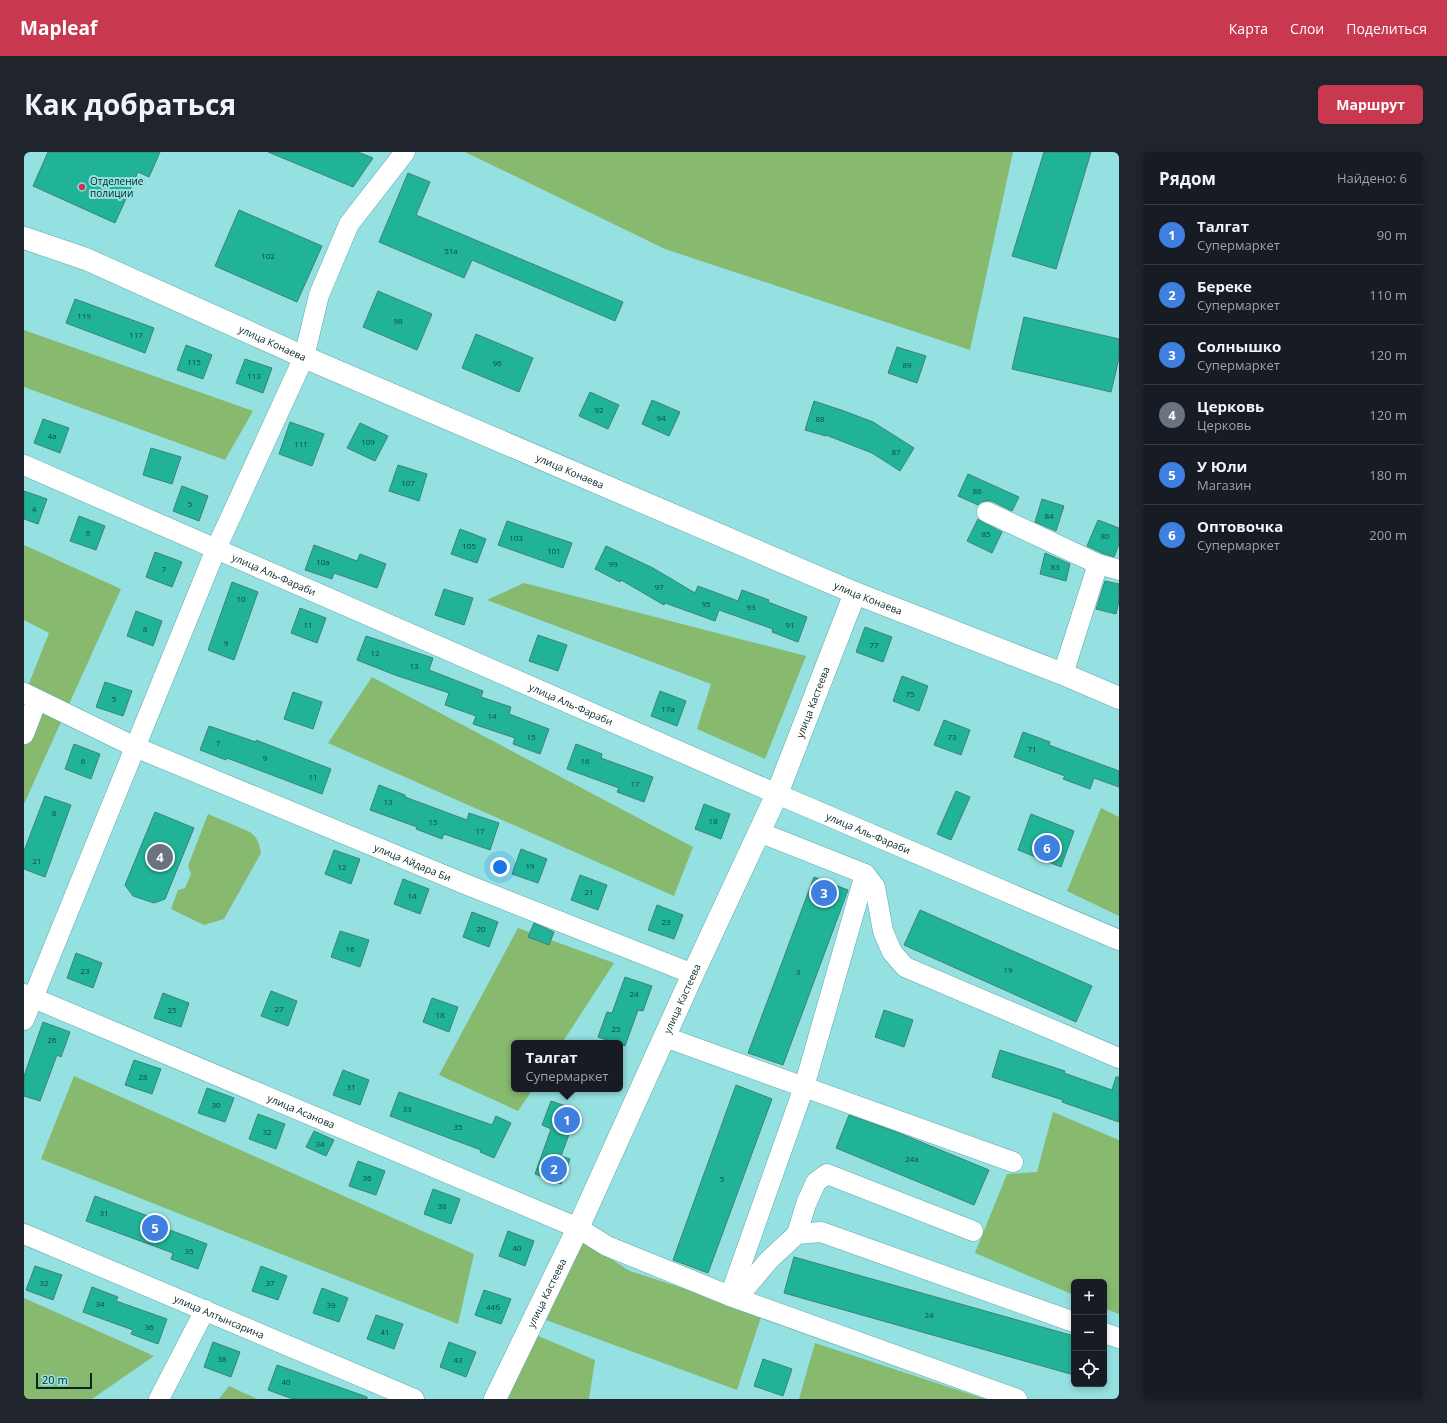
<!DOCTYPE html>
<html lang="ru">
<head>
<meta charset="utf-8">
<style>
	body { margin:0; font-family:"Open Sans",sans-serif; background:#20242c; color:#f1f3f6 }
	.controls { position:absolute; right:12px; bottom:12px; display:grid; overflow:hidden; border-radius:6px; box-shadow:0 2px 6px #0003 }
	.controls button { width:36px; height:36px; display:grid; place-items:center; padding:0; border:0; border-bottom:1px solid #363941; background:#171b24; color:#f1f3f6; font:20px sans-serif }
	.scale { position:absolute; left:12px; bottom:10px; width:56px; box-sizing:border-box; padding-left:4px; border:2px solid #062728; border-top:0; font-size:11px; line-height:14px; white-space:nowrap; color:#062728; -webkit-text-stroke:3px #95e0e0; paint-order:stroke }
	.you { position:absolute; left:476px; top:715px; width:14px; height:14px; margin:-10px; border:3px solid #fff; border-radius:50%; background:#1a73e8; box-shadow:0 0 0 6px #1a73e833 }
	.badge { display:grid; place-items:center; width:26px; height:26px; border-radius:50%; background:#c8384f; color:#fff; font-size:13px; font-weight:700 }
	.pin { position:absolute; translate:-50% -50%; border:2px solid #fff; box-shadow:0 1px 4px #0006 }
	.popup { position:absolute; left:487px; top:888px; width:112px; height:52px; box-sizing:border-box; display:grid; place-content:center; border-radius:6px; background:#171b24; filter:drop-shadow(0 1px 3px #0005); font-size:13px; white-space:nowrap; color:#9ea1a6 }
	.popup b { font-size:15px; color:#f1f3f6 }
	.popup::after { content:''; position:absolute; left:50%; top:100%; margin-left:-8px; border:8px solid transparent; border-top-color:#171b24 }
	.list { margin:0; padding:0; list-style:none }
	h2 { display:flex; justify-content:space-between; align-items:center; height:52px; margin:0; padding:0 16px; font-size:17px }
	h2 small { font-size:13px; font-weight:400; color:#9ea1a6 }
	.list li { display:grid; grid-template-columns:26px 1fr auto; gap:12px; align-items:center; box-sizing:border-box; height:60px; padding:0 16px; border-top:1px solid #363941 }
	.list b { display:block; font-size:15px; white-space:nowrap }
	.list p { margin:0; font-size:13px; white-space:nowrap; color:#9ea1a6 }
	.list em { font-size:13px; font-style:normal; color:#9ea1a6 }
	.icon { flex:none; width:22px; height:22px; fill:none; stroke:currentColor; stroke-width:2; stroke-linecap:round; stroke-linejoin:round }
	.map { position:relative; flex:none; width:1095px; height:1247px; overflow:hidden; border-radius:6px }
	header { display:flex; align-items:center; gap:24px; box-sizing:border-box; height:56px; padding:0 20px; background:#c8384f; color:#fff }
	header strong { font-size:19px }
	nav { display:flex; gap:22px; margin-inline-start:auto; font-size:14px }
	.intro { display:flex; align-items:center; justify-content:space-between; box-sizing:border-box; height:96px; padding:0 24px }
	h1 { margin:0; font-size:28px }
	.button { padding:10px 18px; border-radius:6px; background:#c8384f; color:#fff; font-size:14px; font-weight:700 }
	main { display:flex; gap:24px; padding:0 24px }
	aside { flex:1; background:#171b24; border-radius:6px; box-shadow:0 2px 6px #0003 }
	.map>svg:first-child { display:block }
	.green { fill:#87b96f }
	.building { fill:#21b398; stroke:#3e8373 }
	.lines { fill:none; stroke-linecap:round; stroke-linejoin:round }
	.minor-casing { stroke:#5fa9aa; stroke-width:21 }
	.tertiary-casing { stroke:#5fa9aa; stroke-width:23 }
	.secondary-casing { stroke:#5fa9aa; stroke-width:23 }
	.minor { stroke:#fff; stroke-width:20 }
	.tertiary { stroke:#fff; stroke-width:22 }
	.secondary { stroke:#fff; stroke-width:22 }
	.poi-dot { fill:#c8384f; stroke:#95e0e0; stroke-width:1.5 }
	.labels { text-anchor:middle; stroke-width:4; stroke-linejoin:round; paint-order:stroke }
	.number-label { font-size:8px; fill:#0d4a44 }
	.poi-label { font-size:10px; fill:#062728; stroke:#95e0e0; text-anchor:start }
	.street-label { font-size:10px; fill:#062728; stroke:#95e0e0 }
</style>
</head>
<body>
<header>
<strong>Mapleaf</strong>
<nav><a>Карта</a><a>Слои</a><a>Поделиться</a></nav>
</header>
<div class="intro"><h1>Как добраться</h1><a class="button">Маршрут</a></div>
<main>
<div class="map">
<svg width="1095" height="1247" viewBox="0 0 1095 1247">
	<rect width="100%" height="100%" fill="#95e0e0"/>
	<g class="green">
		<polygon points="441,0 989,0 946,198 641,97"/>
		<polygon points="0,178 229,259 201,308 0,235"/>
		<polygon points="0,393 97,437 0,652 0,544 25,481 0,468"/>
		<polygon points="500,431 782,504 741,607 673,577 687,532 463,448"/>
		<polygon points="348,525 669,695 650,744 304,591"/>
		<polygon points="1077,656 1095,665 1095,764 1043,739"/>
		<path d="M184 662 226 680C234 686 235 692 237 701L200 767 180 773 147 757 154 738 161 736 167 722 164 714Z"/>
		<polygon points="494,776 590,811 538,891 490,891 490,937 509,937 494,959 415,923"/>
		<polygon points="50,924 450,1102 434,1172 17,1007"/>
		<polygon points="1029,960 1095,988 1095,1162 1080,1156 1080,1130 1050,1130 1050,1143 951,1101 983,1022 1013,1020"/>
		<polygon points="558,1089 606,1119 738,1162 713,1238 522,1168"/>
		<polygon points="0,1146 130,1204 68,1247 0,1247"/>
		<polygon points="512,1183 571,1208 565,1247 484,1247"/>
		<polygon points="791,1191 961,1247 775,1247"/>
		<polygon points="205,1234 233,1247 195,1247"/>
	</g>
	<g class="building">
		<polygon points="24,0 136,0 125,25 114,20 91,71 9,34"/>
		<polygon points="244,0 334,0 349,6 329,35"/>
		<polygon points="1020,0 1067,0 1032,117 988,104"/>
		<polygon points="384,21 406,30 392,63 599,150 591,169 448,108 440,126 355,90"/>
		<polygon points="215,58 298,94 273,150 191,114"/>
		<polygon points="354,139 408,162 393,198 339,175"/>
		<polygon points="51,147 130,176 121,201 42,171"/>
		<polygon points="1000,165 1095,187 1095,206 1087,240 988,217"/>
		<polygon points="452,182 509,206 495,240 438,216"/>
		<polygon points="162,193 188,203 179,227 153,218"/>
		<polygon points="873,195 902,204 893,231 864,221"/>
		<polygon points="221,207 248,216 239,241 212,231"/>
		<polygon points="566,240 595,253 584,277 555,264"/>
		<polygon points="628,248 656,260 645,284 618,272"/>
		<polygon points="790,249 820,259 849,270 890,296 876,319 848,301 802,283 802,284 781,278"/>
		<polygon points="19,267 45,276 36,301 10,291"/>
		<polygon points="266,270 300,282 288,314 255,302"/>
		<polygon points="336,271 364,284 351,309 323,296"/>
		<polygon points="127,296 157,305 148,332 119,323"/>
		<polygon points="374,313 403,322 395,349 365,339"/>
		<polygon points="944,322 995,345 988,359 968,349 962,349 957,350 954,353 934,344"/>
		<polygon points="158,334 184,344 175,369 149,359"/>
		<polygon points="0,339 23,347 14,372 0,367"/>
		<polygon points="1018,347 1040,354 1032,379 1011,370"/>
		<polygon points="55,364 81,374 72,398 46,389"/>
		<polygon points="954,367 958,370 978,380 968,401 943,389"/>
		<polygon points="1074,368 1095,376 1095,392 1090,405 1078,401 1063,394"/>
		<polygon points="483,369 548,391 539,416 474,393"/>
		<polygon points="436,377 462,387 453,411 427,402"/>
		<polygon points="290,393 333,409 336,402 362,412 353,436 310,421 308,427 281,418"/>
		<polygon points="582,394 629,416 671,441 674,434 714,449 718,438 745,448 744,450 783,465 774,490 748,480 749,477 695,458 691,469 641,451 640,453 597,428 596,430 571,417"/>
		<polygon points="131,400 158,410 148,435 122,425"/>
		<polygon points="1021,401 1046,412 1042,429 1016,422"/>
		<polygon points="1081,429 1095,432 1095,449 1092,462 1072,457"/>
		<polygon points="208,430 234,440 210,508 184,498"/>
		<polygon points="420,437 449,446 440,473 411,463"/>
		<polygon points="276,456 302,466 293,491 267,481"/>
		<polygon points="112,459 138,469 129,494 103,484"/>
		<polygon points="841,475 868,485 859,510 832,500"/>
		<polygon points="514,483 543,493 534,519 505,509"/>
		<polygon points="342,484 409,506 405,518 459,539 457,545 487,555 485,562 525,577 516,602 489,592 491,586 449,572 452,564 421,553 425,541 371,523 333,508"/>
		<polygon points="878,524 904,534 895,559 869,549"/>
		<polygon points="81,530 108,539 99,564 72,555"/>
		<polygon points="636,539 662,549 653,574 627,564"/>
		<polygon points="269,540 298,550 289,577 260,567"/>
		<polygon points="920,568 946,578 937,603 910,593"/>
		<polygon points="185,574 232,590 232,588 307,617 298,642 203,606 202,608 176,598"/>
		<polygon points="999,580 1026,590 1025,593 1095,619 1095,635 1070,626 1066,637 1039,627 1041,624 990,605"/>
		<polygon points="50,592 76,602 67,627 41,617"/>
		<polygon points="552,592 578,602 577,606 629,625 620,650 593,640 595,636 543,617"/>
		<polygon points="355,633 381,643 381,645 443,668 445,661 475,671 466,698 420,682 418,687 392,677 393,675 346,658"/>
		<polygon points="932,639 946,645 927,688 913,682"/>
		<polygon points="21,644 47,653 21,725 0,717 0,699"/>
		<polygon points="680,652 706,662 697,687 671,677"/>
		<polygon points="131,660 170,676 141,747 130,751 109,744 101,733"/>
		<polygon points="1007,662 1050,679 1037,715 994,698"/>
		<polygon points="497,697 523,707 514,731 488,722"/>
		<polygon points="310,698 336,707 327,732 301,722"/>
		<polygon points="556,723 583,733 574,758 547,748"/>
		<polygon points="790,725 824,738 759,913 724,901"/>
		<polygon points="379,727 405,737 396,762 370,752"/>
		<polygon points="633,753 659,763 650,787 624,778"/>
		<polygon points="896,758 1068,834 1052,870 880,793"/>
		<polygon points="448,760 474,770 465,795 439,785"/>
		<polygon points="510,771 530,780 525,793 504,785"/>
		<polygon points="316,779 345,788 336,815 307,805"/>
		<polygon points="52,801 78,811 69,836 43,826"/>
		<polygon points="601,825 628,834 619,859 614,858 601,894 596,892 596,891 592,891 574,885 583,860 588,861"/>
		<polygon points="247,839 273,849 264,874 237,864"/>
		<polygon points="139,841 165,851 157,875 130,866"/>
		<polygon points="408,846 434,855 425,880 399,870"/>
		<polygon points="860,858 889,868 880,895 851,885"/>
		<polygon points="19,870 46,880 37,905 33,903 16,949 0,944 0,924"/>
		<polygon points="976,898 1041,919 1040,921 1088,938 1092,925 1095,925 1095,970 1038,950 1039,948 968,925"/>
		<polygon points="110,908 137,917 128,942 101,933"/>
		<polygon points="319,918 345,928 336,953 309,943"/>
		<polygon points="712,933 748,947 684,1121 649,1108"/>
		<polygon points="183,936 210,946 201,970 174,961"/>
		<polygon points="375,940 468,973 472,964 487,971 470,1006 456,1000 457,998 366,964"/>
		<polygon points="527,949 554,958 537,1004 546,1007 537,1032 511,1022 527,977 518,973"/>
		<polygon points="234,962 261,972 252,997 225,987"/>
		<polygon points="825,963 875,981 965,1018 950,1053 812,996"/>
		<polygon points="290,979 310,988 302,1004 282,995"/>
		<polygon points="334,1009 361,1019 352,1043 325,1034"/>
		<polygon points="409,1037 436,1047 427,1072 400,1062"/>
		<polygon points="71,1044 145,1072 143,1077 183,1092 174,1117 147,1107 149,1101 62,1069"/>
		<polygon points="484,1079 510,1089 501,1114 475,1104"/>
		<polygon points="770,1105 1050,1184 1050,1223 760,1141"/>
		<polygon points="11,1114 38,1123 29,1148 2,1138"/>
		<polygon points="237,1114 263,1124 254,1148 228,1139"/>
		<polygon points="68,1135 94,1145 92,1149 143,1167 134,1192 107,1182 109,1178 59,1160"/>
		<polygon points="298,1136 324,1146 315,1170 289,1161"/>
		<polygon points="460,1138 487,1147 477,1172 451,1163"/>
		<polygon points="352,1163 379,1172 370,1197 343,1187"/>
		<polygon points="189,1190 216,1200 207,1225 180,1215"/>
		<polygon points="425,1190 452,1200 442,1225 416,1215"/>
		<polygon points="739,1207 768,1217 759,1244 730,1234"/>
		<polygon points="253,1213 343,1245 343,1247 269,1247 244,1238"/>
	</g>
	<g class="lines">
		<defs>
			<g id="minor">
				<path id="s1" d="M0 313 753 642 1095 788"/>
				<polyline points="963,360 1074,412"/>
				<polyline points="1039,522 1074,412 1095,418"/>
				<path id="s2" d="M0 541 111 595 441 732 669 822"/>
				<polyline points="0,582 13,548"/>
				<polyline points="735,680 841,722 851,735 859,779 868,800 881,815 1095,906"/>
				<path id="s3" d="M0 842 554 1076 583 1094 706 1144 993 1247"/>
				<polyline points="0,868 192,397 280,205 295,143 325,72 381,0"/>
				<polyline points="641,885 989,1010"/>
				<path id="s4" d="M0 1082 390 1247"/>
				<polyline points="773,1082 782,1052 792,1030 803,1022 949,1079"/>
				<polyline points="706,1144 780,935 841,722"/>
				<polyline points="713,1146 745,1108 773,1082 797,1080 1050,1170"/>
				<polyline points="1080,1181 1095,1186"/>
				<polyline points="135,1247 181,1158"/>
			</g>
			<g id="tertiary">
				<path id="s5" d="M471 1247 554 1076 669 822 753 642 831 441"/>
			</g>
			<g id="secondary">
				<path id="s6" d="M0 86 62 107 280 205 831 441 1039 522 1095 546"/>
			</g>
		</defs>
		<use href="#minor" class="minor-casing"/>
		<use href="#tertiary" class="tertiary-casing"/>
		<use href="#secondary" class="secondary-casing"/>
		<use href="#minor" class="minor"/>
		<use href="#tertiary" class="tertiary"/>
		<use href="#secondary" class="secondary"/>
	</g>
	<circle class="poi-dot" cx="58" cy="35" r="4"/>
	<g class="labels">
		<g class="number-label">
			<text x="427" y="102">51а</text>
			<text x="244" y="107">102</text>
			<text x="60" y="167">119</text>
			<text x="374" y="172">98</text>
			<text x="112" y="186">117</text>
			<text x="170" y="213">115</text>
			<text x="473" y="214">96</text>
			<text x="883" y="216">89</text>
			<text x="230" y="227">113</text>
			<text x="575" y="261">92</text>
			<text x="637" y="269">94</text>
			<text x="796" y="270">88</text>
			<text x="28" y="287">4а</text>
			<text x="344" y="293">109</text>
			<text x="277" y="295">111</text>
			<text x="872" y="303">87</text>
			<text x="384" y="334">107</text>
			<text x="953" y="342">86</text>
			<text x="166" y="355">5</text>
			<text x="10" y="360">4</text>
			<text x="1025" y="367">84</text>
			<text x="64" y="384">6</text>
			<text x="962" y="385">85</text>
			<text x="1081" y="387">80</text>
			<text x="492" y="389">103</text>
			<text x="445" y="397">105</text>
			<text x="530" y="402">101</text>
			<text x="299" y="413">10а</text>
			<text x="589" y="415">99</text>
			<text x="1031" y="418">83</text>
			<text x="140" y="420">7</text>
			<text x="635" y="438">97</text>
			<text x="217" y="450">10</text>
			<text x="682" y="455">95</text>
			<text x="727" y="458">93</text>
			<text x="284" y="476">11</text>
			<text x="766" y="476">91</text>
			<text x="121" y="480">8</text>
			<text x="202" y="494">9</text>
			<text x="850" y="496">77</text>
			<text x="351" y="504">12</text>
			<text x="390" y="517">13</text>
			<text x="886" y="545">75</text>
			<text x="90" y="550">5</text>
			<text x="644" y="560">17а</text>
			<text x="468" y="567">14</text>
			<text x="507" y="588">15</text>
			<text x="928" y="588">73</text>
			<text x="194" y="594">7</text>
			<text x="1008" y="600">71</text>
			<text x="241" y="609">9</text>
			<text x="59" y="612">6</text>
			<text x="561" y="612">16</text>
			<text x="289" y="628">11</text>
			<text x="611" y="635">17</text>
			<text x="364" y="653">13</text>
			<text x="30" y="664">8</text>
			<text x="689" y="672">18</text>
			<text x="409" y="673">15</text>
			<text x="456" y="682">17</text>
			<text x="13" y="712">21</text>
			<text x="506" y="717">19</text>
			<text x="318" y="718">12</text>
			<text x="565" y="743">21</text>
			<text x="388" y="747">14</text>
			<text x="642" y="773">23</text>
			<text x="457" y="780">20</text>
			<text x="326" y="800">16</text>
			<text x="984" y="821">19</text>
			<text x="61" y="822">23</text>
			<text x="774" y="823">3</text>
			<text x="610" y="845">24</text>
			<text x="255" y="860">27</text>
			<text x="148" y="861">25</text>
			<text x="416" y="866">18</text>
			<text x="592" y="880">25</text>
			<text x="28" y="891">26</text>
			<text x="119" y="928">28</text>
			<text x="327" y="938">31</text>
			<text x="192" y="956">30</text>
			<text x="383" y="960">33</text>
			<text x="434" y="978">35</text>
			<text x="243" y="983">32</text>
			<text x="296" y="995">34</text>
			<text x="888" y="1010">24а</text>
			<text x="343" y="1029">36</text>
			<text x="698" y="1030">5</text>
			<text x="418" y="1057">38</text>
			<text x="80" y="1064">31</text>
			<text x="493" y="1099">40</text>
			<text x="165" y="1102">35</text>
			<text x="20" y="1134">32</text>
			<text x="246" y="1134">37</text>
			<text x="76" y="1155">34</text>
			<text x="307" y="1156">39</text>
			<text x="469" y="1158">44б</text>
			<text x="905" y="1166">24</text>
			<text x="125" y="1178">36</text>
			<text x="361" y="1183">41</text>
			<text x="198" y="1210">38</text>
			<text x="434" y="1211">43</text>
			<text x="262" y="1233">40</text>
		</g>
		<g class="poi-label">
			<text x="66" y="33">Отделение<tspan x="66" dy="12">полиции</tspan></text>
		</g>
		<g class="street-label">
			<text dy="4" stroke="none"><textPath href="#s6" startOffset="270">улица Конаева</textPath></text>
			<text dy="4" stroke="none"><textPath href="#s6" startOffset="594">улица Конаева</textPath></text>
			<text dy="4" stroke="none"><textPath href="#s1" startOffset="273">улица Аль-Фараби</textPath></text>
			<text dy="4" stroke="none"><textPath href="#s6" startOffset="918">улица Конаева</textPath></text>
			<text dy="4" stroke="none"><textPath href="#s5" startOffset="766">улица Кастеева</textPath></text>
			<text dy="4" stroke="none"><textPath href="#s1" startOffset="597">улица Аль-Фараби</textPath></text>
			<text dy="4" stroke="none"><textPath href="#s1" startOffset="921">улица Аль-Фараби</textPath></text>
			<text dy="4" stroke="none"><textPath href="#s2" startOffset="424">улица Айдара Би</textPath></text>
			<text dy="4" stroke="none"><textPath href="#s5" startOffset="442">улица Кастеева</textPath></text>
			<text dy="4" stroke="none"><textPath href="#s3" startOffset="301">улица Асанова</textPath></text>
			<text dy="4" stroke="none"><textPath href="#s5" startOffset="118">улица Кастеева</textPath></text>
			<text dy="4" stroke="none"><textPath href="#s4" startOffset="212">улица Алтынсарина</textPath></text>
		</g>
	</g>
</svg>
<div class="controls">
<button>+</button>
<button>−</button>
<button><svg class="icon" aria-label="locate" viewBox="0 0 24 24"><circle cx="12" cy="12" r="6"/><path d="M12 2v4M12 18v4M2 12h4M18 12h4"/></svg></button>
</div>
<div class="scale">20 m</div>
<div class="you"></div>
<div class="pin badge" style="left:543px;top:968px;background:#3f7fe0">1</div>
<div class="popup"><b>Талгат</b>Супермаркет</div>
<div class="pin badge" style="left:530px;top:1017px;background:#3f7fe0">2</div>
<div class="pin badge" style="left:800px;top:741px;background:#3f7fe0">3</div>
<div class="pin badge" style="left:136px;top:705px;background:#6b7280">4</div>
<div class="pin badge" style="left:131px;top:1076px;background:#3f7fe0">5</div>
<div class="pin badge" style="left:1023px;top:696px;background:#3f7fe0">6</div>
</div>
<aside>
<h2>Рядом<small>Найдено: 6</small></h2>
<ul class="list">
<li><span class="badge" style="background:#3f7fe0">1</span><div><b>Талгат</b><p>Супермаркет</p></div><em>90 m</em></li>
<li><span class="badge" style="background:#3f7fe0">2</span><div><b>Береке</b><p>Супермаркет</p></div><em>110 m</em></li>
<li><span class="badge" style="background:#3f7fe0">3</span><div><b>Солнышко</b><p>Супермаркет</p></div><em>120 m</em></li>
<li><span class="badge" style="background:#6b7280">4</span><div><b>Церковь</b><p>Церковь</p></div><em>120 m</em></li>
<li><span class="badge" style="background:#3f7fe0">5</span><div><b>У Юли</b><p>Магазин</p></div><em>180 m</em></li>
<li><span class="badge" style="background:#3f7fe0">6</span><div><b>Оптовочка</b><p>Супермаркет</p></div><em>200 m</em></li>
</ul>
</aside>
</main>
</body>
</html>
